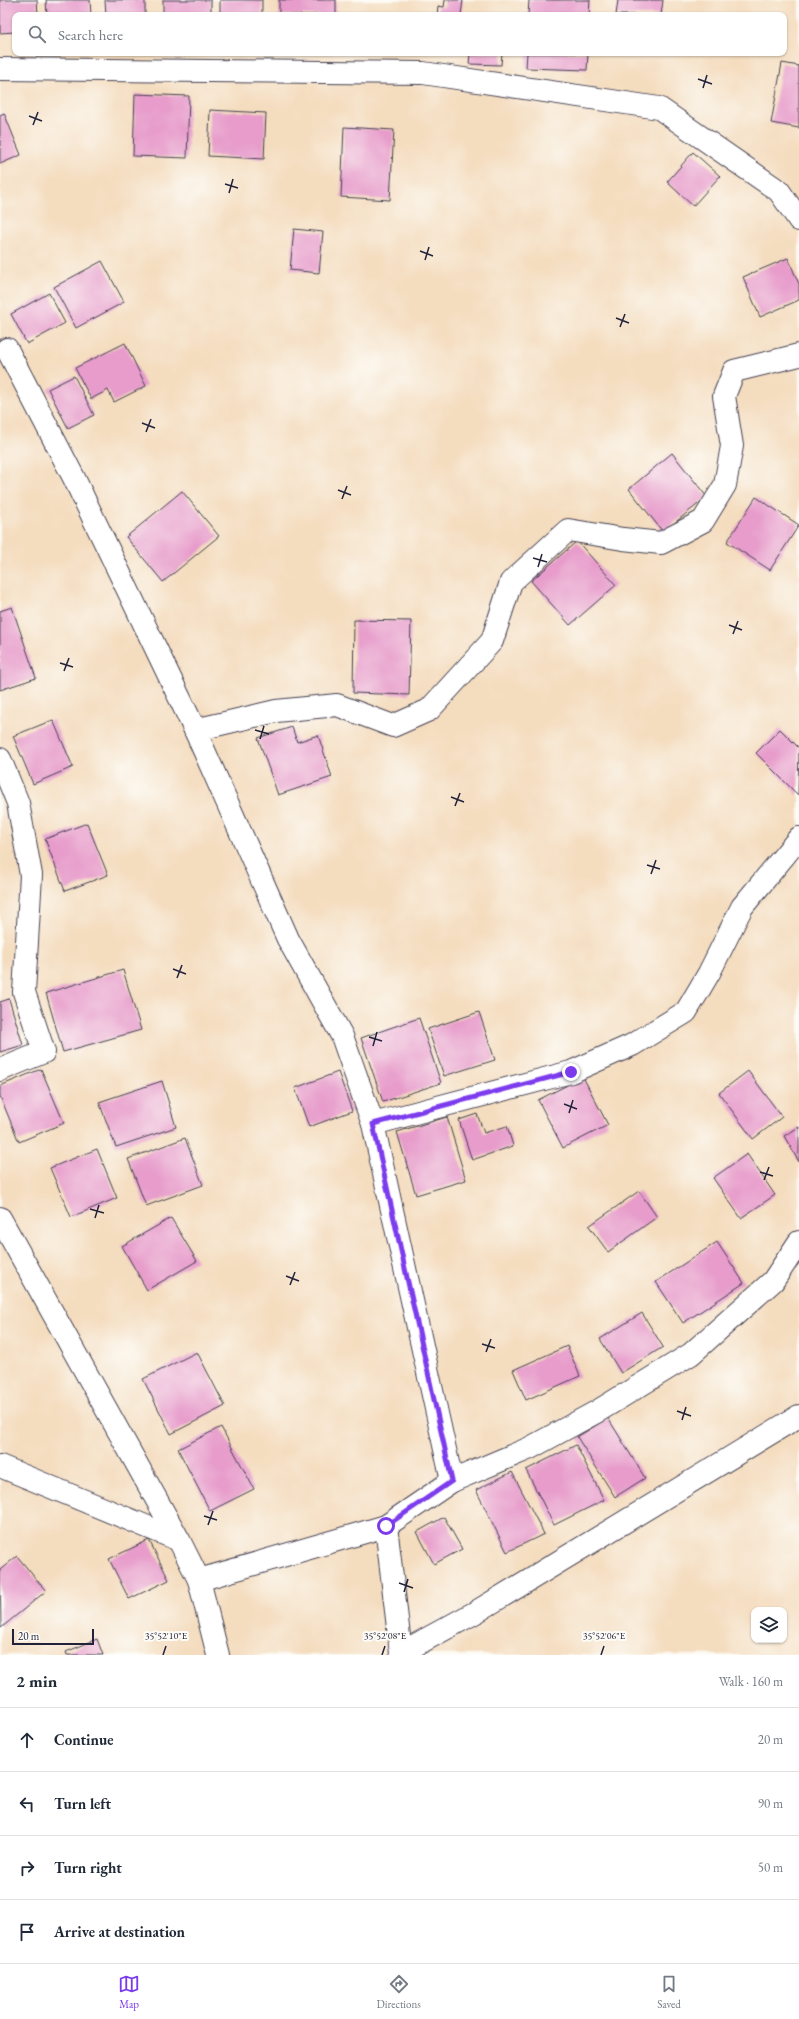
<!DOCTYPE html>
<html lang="en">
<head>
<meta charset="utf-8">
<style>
	body { margin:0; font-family:"EB Garamond",serif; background:#f2f2f3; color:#1f2937 }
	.controls { position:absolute; right:12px; bottom:12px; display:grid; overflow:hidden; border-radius:8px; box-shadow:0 1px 3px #0004 }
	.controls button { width:36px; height:36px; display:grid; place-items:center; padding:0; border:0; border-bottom:1px solid #e0e1e3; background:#fff; color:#1f2937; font:20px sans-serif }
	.scale { position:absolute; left:12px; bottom:10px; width:82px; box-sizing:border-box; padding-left:4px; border:2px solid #22223b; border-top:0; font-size:11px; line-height:14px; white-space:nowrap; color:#22223b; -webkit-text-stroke:3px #fdfcf7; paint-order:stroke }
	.stop { position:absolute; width:12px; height:12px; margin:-9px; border:3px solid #7c3aed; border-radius:50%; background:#fff }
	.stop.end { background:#7c3aed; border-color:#fff; box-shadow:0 1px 4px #0008 }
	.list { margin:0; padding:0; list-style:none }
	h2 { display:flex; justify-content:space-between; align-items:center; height:52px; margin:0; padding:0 16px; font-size:17px }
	h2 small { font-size:13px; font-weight:400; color:#747a83 }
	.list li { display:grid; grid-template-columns:26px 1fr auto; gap:12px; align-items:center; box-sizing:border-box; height:64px; padding:0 16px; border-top:1px solid #e0e1e3 }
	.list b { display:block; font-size:15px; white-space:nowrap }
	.list em { font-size:13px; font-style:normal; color:#747a83 }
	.icon { flex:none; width:22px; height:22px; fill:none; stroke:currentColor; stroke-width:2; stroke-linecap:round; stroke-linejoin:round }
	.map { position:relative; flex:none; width:799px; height:1655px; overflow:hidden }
	.search { position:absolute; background:#fff; box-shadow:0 1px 3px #0004; left:12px; right:12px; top:12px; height:44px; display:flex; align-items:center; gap:10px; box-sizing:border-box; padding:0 14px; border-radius:8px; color:#747a83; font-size:15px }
	.sheet { height:308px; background:#fff }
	nav { display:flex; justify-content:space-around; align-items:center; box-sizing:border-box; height:56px; border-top:1px solid #e0e1e3; background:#fff; font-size:11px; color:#747a83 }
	nav a { display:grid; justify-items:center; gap:2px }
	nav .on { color:#7c3aed }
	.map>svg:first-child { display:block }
	.building { fill:#e79ccb }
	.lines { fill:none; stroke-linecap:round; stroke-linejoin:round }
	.minor-casing { stroke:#423e4f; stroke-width:24 }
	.minor { stroke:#fff; stroke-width:22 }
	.route { stroke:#7c3aed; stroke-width:5 }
	.ticks { fill:none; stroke:#22223b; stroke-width:1.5 }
	.ticks-label { font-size:10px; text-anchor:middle; fill:#22223b; stroke:#fdfcf7; stroke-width:4; stroke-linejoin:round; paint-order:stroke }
</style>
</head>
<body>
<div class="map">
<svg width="799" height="1655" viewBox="0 0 799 1655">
	<rect width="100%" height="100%" fill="#fdfcf7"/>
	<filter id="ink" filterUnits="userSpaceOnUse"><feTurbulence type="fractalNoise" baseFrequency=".025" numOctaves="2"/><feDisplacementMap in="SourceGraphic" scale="8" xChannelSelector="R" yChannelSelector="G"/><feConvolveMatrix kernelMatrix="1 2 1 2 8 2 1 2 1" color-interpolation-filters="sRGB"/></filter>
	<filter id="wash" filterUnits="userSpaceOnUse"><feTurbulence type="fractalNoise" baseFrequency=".012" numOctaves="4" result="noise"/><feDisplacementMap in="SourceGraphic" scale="16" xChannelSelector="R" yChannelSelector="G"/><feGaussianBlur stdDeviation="0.9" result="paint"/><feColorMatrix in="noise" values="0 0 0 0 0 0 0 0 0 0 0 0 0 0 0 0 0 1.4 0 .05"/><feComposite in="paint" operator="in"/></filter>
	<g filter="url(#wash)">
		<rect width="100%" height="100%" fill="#f4dcbe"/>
		<g id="blocks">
			<g class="building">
				<polygon points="0,0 37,0 38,15 15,15 15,32 0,33"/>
				<polygon points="46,0 90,0 91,15 47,15"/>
				<polygon points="105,0 145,0 145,15 106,15"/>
				<rect x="163" y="0" width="48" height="15"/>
				<rect x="220" y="0" width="42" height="15"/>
				<rect x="279" y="0" width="57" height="15"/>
				<polygon points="445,0 463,0 461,15 437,15 438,6 444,7"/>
				<polygon points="529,0 590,0 589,15 528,15"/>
				<polygon points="618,0 663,0 661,15 616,15"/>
				<polygon points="470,53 502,53 501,65 469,64"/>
				<polygon points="527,53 588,53 587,70 526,68"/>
				<polygon points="782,63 799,66 799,128 771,123"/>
				<polygon points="135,94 189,96 187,158 133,156"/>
				<polygon points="210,110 266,113 264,159 208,156"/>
				<polygon points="4,113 21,155 0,164 0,115"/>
				<polygon points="344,127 394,130 390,200 341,197"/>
				<polygon points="693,152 720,176 693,206 667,182"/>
				<polygon points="294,229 323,232 319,273 290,270"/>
				<polygon points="788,258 799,284 799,300 760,317 743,277"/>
				<polygon points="102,261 124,302 76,328 54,287"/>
				<polygon points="49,293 65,323 27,344 11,314"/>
				<polygon points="125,343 146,386 114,402 108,390 91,399 75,368"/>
				<polygon points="74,376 94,415 68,428 48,389"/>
				<polygon points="672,453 707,497 663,532 629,489"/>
				<polygon points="182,491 219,536 163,582 126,537"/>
				<polygon points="756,497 799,525 770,570 727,542"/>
				<polygon points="577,541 616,585 570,625 531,581"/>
				<polygon points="12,607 36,678 0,690 0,611"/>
				<polygon points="354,620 411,621 409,695 353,693"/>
				<polygon points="53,720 73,767 33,784 13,736"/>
				<polygon points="292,727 297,742 318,735 332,777 278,795 258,738"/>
				<polygon points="780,729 799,748 798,795 756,753"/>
				<polygon points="87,823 108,875 65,891 45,839"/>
				<polygon points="123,970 141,1030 63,1052 46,993"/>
				<polygon points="9,999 23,1045 0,1052 0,1002"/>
				<polygon points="479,1012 495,1060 444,1076 428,1029"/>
				<polygon points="419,1018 441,1083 383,1102 361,1038"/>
				<polygon points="41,1069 64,1123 19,1142 0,1096 0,1086"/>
				<polygon points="748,1071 782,1117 753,1139 719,1093"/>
				<polygon points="338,1072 352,1111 309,1127 295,1088"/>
				<polygon points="583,1077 608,1125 563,1148 538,1100"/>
				<polygon points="162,1081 176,1127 116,1147 99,1102"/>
				<polygon points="477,1114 484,1133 507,1126 513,1146 472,1160 459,1120"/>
				<polygon points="447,1117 466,1180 416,1195 397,1132"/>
				<polygon points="799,1127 799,1162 784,1136"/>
				<polygon points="185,1138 203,1185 146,1206 128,1159"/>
				<polygon points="97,1149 117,1198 71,1217 50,1168"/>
				<polygon points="747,1154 775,1195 741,1218 713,1178"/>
				<polygon points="639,1191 657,1217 608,1252 589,1226"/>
				<polygon points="171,1218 197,1261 147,1290 122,1246"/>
				<polygon points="717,1242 744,1283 683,1323 656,1282"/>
				<polygon points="642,1313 663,1347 621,1373 600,1339"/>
				<polygon points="567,1346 580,1376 526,1400 513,1370"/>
				<polygon points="197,1352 225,1406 171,1434 143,1379"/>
				<polygon points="608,1418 645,1478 615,1497 577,1437"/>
				<polygon points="221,1427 254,1489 210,1511 178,1449"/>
				<polygon points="576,1445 604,1500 554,1525 526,1470"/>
				<polygon points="512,1472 544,1534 507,1552 476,1490"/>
				<polygon points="444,1517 462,1549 434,1564 417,1532"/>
				<polygon points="149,1540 169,1580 129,1599 109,1559"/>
				<polygon points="17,1556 46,1591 1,1628 0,1570"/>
				<polygon points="97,1639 103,1655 67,1655 66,1652"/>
			</g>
		</g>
	</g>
	<g filter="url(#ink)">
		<use href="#blocks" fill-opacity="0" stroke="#423e4f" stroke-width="1"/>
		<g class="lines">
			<defs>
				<g id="minor">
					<polyline points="0,69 423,73 659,108 779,191 799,220"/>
					<polyline points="7,349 74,478 195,730 288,939 342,1036 373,1124 452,1481"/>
					<polyline points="195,730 276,711 337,705 393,726 429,710 492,641 511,582 568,530 623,539 661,543 703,521 725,485 732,446 724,396 734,371 799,355"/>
					<polyline points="0,759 18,803 31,875 24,992 44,1052 0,1070"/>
					<polyline points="373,1124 571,1072 632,1045 686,1012 709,973 742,907 799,838"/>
					<polyline points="0,1218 179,1540 199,1580 386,1526 401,1653 476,1612 799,1416"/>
					<polyline points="0,1466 179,1540"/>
					<polyline points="386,1526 452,1481 530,1448 598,1411 691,1354 773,1281 799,1242"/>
					<polyline points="199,1580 218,1655"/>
				</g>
			</defs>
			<use href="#minor" class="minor-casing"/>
			<use href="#minor" class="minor"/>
		</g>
	</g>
	<g class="lines" filter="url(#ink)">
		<polyline class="route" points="386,1526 452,1481 373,1124 571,1072"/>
	</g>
	<path class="ticks" d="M698 79 712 84M703 88 707 75M29 116 42 121M33 125 38 112M225 184 238 188M229 193 233 179M420 251 433 256M425 260 429 247M616 318 629 323M620 327 625 314M142 423 155 428M146 432 151 419M338 490 351 495M342 499 347 486M533 558 547 562M538 567 542 554M729 625 742 630M733 634 738 621M60 663 73 667M64 671 69 658M255 730 269 734M260 739 264 726M451 797 464 802M455 806 460 793M647 865 660 869M651 874 656 860M173 969 186 974M177 978 182 965M369 1037 382 1041M373 1046 377 1032M564 1104 577 1109M569 1113 573 1100M760 1172 773 1176M764 1180 769 1167M90 1209 104 1213M95 1218 99 1205M286 1276 299 1281M290 1285 295 1272M482 1344 495 1348M486 1352 491 1339M677 1411 691 1416M682 1420 686 1407M204 1516 217 1520M208 1525 213 1511M399 1583 413 1588M404 1592 408 1579M163 1655 166 1646M382 1655 385 1646M601 1655 604 1646"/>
	<g class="ticks-label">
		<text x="166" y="1639">35°52'10"E</text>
		<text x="385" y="1639">35°52'08"E</text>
		<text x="604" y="1639">35°52'06"E</text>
	</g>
</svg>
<div class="controls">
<button><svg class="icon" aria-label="layers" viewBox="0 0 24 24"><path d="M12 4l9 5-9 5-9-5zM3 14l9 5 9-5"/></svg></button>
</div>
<div class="scale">20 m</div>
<div class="stop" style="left:386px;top:1526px"></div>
<div class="stop end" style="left:571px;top:1072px"></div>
<div class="search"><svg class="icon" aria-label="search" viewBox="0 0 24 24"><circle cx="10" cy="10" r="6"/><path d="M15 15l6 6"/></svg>Search here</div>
</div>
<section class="sheet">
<h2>2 min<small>Walk · 160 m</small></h2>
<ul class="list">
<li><svg class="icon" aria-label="ahead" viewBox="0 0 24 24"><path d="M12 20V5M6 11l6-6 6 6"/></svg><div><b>Continue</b></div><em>20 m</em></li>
<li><svg class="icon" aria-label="left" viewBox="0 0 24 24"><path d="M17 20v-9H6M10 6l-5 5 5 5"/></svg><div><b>Turn left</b></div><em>90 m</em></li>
<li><svg class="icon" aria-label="right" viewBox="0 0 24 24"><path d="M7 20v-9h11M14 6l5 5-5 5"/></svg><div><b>Turn right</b></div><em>50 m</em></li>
<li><svg class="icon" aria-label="arrive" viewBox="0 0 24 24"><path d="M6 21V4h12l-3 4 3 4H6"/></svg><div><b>Arrive at destination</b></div></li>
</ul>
</section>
<nav>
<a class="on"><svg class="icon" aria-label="map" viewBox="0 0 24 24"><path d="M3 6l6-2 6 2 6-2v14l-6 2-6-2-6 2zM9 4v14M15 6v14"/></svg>Map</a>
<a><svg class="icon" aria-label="directions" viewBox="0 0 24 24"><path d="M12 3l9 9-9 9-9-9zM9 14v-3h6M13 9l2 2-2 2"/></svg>Directions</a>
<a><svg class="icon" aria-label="saved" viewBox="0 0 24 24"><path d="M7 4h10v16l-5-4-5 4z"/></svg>Saved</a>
</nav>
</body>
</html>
